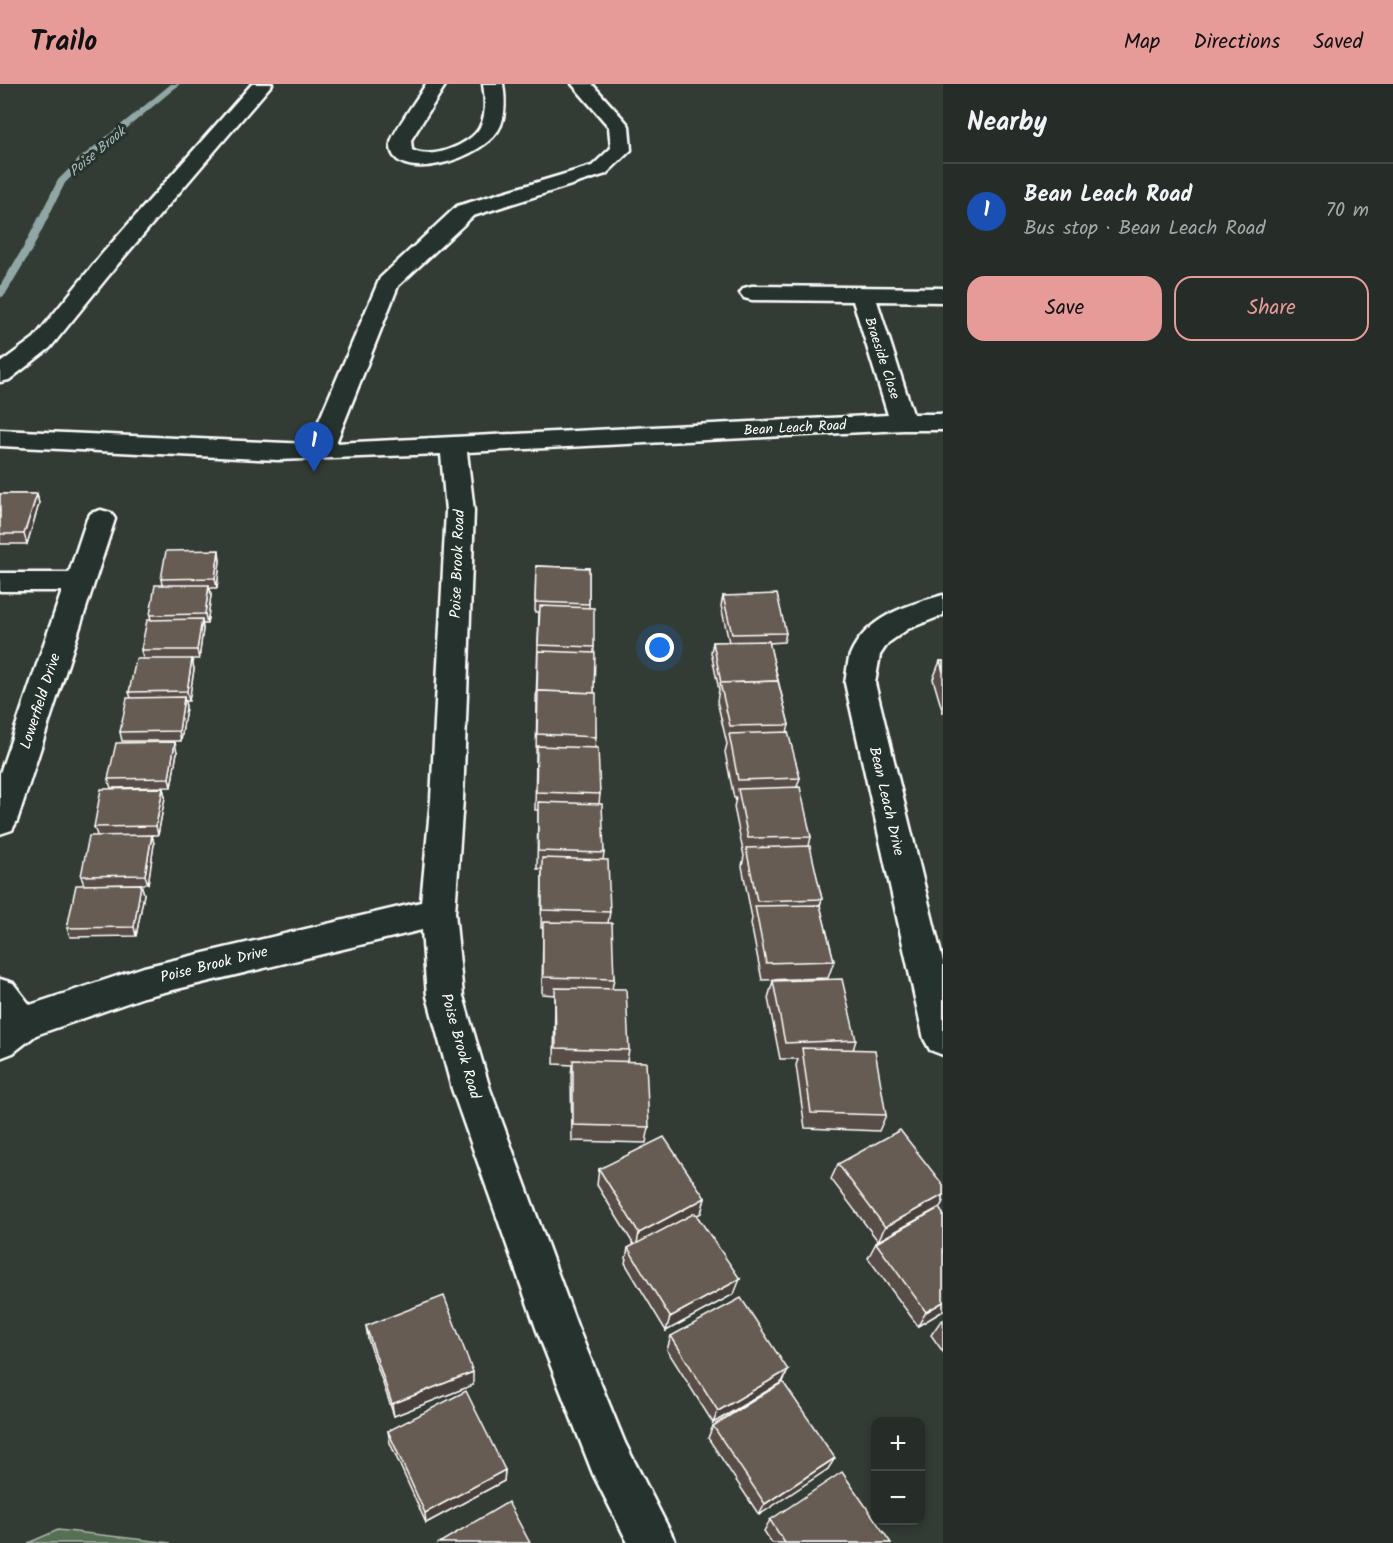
<!DOCTYPE html>
<html lang="en">
<head>
<meta charset="utf-8">
<style>
	body { margin:0; font-family:Kalam,sans-serif; background:#2e3430; color:#f1f3f6 }
	.controls { position:absolute; right:18px; bottom:18px; display:grid; overflow:hidden; border-radius:12px; box-shadow:0 3px 9px #0003 }
	.controls button { width:54px; height:54px; display:grid; place-items:center; padding:0; border:0; border-bottom:2px solid #424845; background:#262c28; color:#f1f3f6; font:30px sans-serif }
	.you { position:absolute; left:660px; top:564px; width:21px; height:21px; margin:-15px; border:4px solid #fff; border-radius:50%; background:#1a73e8; box-shadow:0 0 0 9px #1a73e833 }
	.badge { display:grid; place-items:center; width:39px; height:39px; border-radius:50%; background:#e69b98; color:#fff; font-size:20px; font-weight:700 }
	.pin { position:absolute; translate:-50% -50px; filter:drop-shadow(0 2px 3px #0008) }
	.pin::after { content:''; position:absolute; top:32px; width:21px; height:18px; background:inherit; clip-path:polygon(0 0,100% 0,50% 100%) }
	.list { margin:0; padding:0; list-style:none }
	h2 { display:flex; justify-content:space-between; align-items:center; height:78px; margin:0; padding:0 24px; font-size:26px }
	h2 small { font-size:20px; font-weight:400; color:#a4a7a8 }
	.list li { display:grid; grid-template-columns:39px 1fr auto; gap:18px; align-items:center; box-sizing:border-box; height:96px; padding:0 24px; border-top:2px solid #424845 }
	.list b { display:block; font-size:22px; white-space:nowrap }
	.list p { margin:0; font-size:20px; white-space:nowrap; color:#a4a7a8 }
	.list em { font-size:20px; font-style:normal; color:#a4a7a8 }
	.actions { display:flex; gap:12px; padding:18px 24px }
	.actions a { flex:1; padding:14px 0; border:2px solid #e69b98; border-radius:18px; text-align:center; font-size:21px; color:#e69b98 }
	.actions .main { background:#e69b98; color:#111 }
	.map { position:relative; flex:none; width:943px; height:1459px; overflow:hidden }
	header { display:flex; align-items:center; gap:36px; box-sizing:border-box; height:84px; padding:0 30px; background:#e69b98; color:#111 }
	header strong { font-size:28px }
	nav { display:flex; gap:33px; margin-inline-start:auto; font-size:21px }
	main { display:flex }
	aside { flex:1; background:#262c28 }
	.map>svg:first-child { display:block }
	.green { fill:#566f54; stroke:#aab7aa; stroke-width:1.5 }
	.lines { fill:none; stroke-linecap:round; stroke-linejoin:round }
	.stream { fill:#91a7a6; fill-rule:evenodd }
	.minor-casing { stroke:#fff; stroke-width:5 }
	.minor { fill:#26332d; fill-rule:evenodd }
	.wall { fill:#584e47; stroke:#fff; stroke-width:1.5 }
	.shaded-wall { fill:#47403a; stroke:#fff; stroke-width:1.5 }
	.building { fill:#665b53; stroke:#fff; stroke-width:1.5 }
	.labels { text-anchor:middle; stroke-width:6; stroke-linejoin:round; paint-order:stroke }
	.far-water-label { font-size:14px; font-style:italic; fill:#acbdbc; stroke:#26332d }
	.far-street-label { font-size:14px; fill:#fff; stroke:#26332d }
	.street-label { font-size:15px; fill:#fff; stroke:#26332d }
</style>
</head>
<body>
<header>
<strong>Trailo</strong>
<nav><a>Map</a><a>Directions</a><a>Saved</a></nav>
</header>
<main>
<div class="map">
<svg width="943" height="1459" viewBox="0 0 943 1459">
	<rect width="100%" height="100%" fill="#333b35"/>
	<filter id="ink" filterUnits="userSpaceOnUse"><feTurbulence type="fractalNoise" baseFrequency=".0167" numOctaves="2"/><feDisplacementMap in="SourceGraphic" scale="12" xChannelSelector="R" yChannelSelector="G"/><feConvolveMatrix kernelMatrix="1 2 1 2 8 2 1 2 1" color-interpolation-filters="sRGB"/></filter>
	<g filter="url(#ink)">
		<polygon class="green" points="58,1446 171,1459 28,1459"/>
		<g class="lines">
			<polygon class="stream" points="171,0 180,0 85,79 65,99 33,164 5,211 0,214 0,202 23,164 58,96 79,75"/>
			<defs>
				<g id="minor">
					<polygon points="252,0 272,0 118,180 50,264 9,296 0,298 0,279 34,254 102,170"/>
					<path d="M426 0H446L411 56 412 66C430 77 471 61 480 43 487 30 485 14 483 0H503C505 13 506 28 501 41 486 77 388 103 391 59 392 49 420 11 426 0Z"/>
					<polygon points="572,0 592,0 626,38 629,42 631,66 606,90 473,132 398,202 336,359 888,331 853,217 752,216 744,214 740,209 744,204 752,202 943,204 943,218 877,217 913,330 943,330 943,346 903,346 467,368 474,427 463,715 455,828 463,912 490,1005 578,1244 625,1359 676,1459 628,1459 593,1390 536,1244 452,1005 427,912 422,846 144,913 36,951 13,969 0,974 0,895 13,899 30,921 144,883 421,818 431,715 446,427 441,370 278,376 0,362 0,346 309,360 380,194 457,122 592,82 611,64 609,43"/>
					<polygon points="101,426 111,429 115,435 17,737 12,746 0,750 0,689 62,507 0,507 0,489 69,489 87,435 91,429"/>
					<path d="M943 511V531L908 545 888 559 880 571 875 599 943 878V971L930 966 924 955 845 599C847 590 847 580 850 571 866 533 907 521 943 511Z"/>
				</g>
			</defs>
			<use href="#minor" class="minor-casing"/>
			<use href="#minor" class="minor"/>
		</g>
		<g class="wall">
			<polygon points="0,410 37,410 39,420 27,460 0,460"/>
			<polygon points="220,476 217,504 210,504 211,511 207,540 202,540 203,545 199,575 192,575 194,585 189,617 185,617 186,623 181,657 122,657 120,648 131,614 129,608 143,575 141,566 151,536 150,531 162,501 161,495"/>
			<polygon points="536,482 589,484 589,524 594,563 594,609 596,653 595,664 600,710 599,720 604,769 603,776 610,828 608,839 614,895 612,905 629,966 627,977 649,1043 646,1059 572,1057 571,992 572,981 554,980 555,911 542,910 543,844 541,844 542,785 537,785 538,726 535,726 537,618 536,618 539,528 535,528"/>
			<polygon points="723,512 786,549 784,558 769,559 789,641 787,648 800,694 797,703 811,753 809,762 822,815 820,822 834,877 828,894 762,896 751,840 752,834 742,782 744,772 734,723 736,714 734,714 725,668 727,660 717,617 719,606 711,568 713,558 729,558 721,522"/>
			<polygon points="940,577 943,577 943,629 933,595"/>
			<polygon points="177,668 171,703 111,704 108,695"/>
			<polygon points="163,704 165,713 158,751 152,751 154,760 148,800 84,801 81,792 97,751 94,743"/>
			<polygon points="141,800 144,810 136,852 70,853 67,844"/>
			<polygon points="773,897 856,956 853,966 886,1031 879,1047 805,1044 796,981 798,975 780,975 768,914"/>
			<polygon points="838,1080 943,1101 943,1117 940,1123 878,1157 831,1095"/>
			<polygon points="599,1085 705,1114 701,1129 697,1131 734,1210 666,1247 625,1179 628,1164 634,1161 597,1101"/>
			<polygon points="943,1130 943,1227 918,1242 868,1174 876,1159"/>
			<polygon points="943,1236 943,1268 931,1251 940,1238"/>
			<polygon points="366,1242 473,1301 394,1332 368,1255"/>
			<polygon points="671,1252 788,1286 783,1298 828,1385 759,1431 708,1354 713,1342 768,1307 713,1339 667,1266"/>
			<polygon points="388,1347 505,1386 504,1397 426,1439 390,1359"/>
			<polygon points="770,1436 891,1459 772,1459 764,1447"/>
		</g>
		<g class="shaded-wall">
			<polygon points="37,410 39,420 27,460 24,450"/>
			<polygon points="219,466 220,476 217,504 215,494"/>
			<polygon points="209,501 211,511 207,540 205,530"/>
			<polygon points="202,535 203,545 199,575 197,566"/>
			<polygon points="192,575 194,585 189,617 187,607"/>
			<polygon points="184,613 186,623 181,657 179,647"/>
			<polygon points="175,658 177,668 171,703 169,694"/>
			<polygon points="163,704 165,713 158,751 156,742"/>
			<polygon points="152,751 154,760 148,800 145,791"/>
			<polygon points="141,800 144,810 136,852 134,843"/>
			<polygon points="943,1111 943,1117 940,1123 878,1157 885,1143"/>
			<polygon points="705,1114 701,1129 636,1164 639,1149"/>
			<polygon points="740,1195 734,1210 666,1247 670,1233"/>
			<polygon points="943,1218 943,1227 918,1242 926,1228"/>
			<polygon points="788,1286 782,1298 713,1339 718,1327"/>
			<polygon points="473,1288 473,1301 394,1332 392,1320"/>
			<polygon points="835,1374 828,1385 759,1431 765,1420"/>
			<polygon points="505,1386 504,1397 426,1439 425,1429"/>
		</g>
		<g class="building">
			<polygon points="0,410 37,410 24,450 0,450"/>
			<polygon points="219,466 215,494 161,495 166,467"/>
			<polygon points="536,482 589,484 589,520 535,518"/>
			<polygon points="155,501 209,501 205,530 150,531"/>
			<polygon points="777,510 786,549 732,550 723,512"/>
			<polygon points="540,522 594,524 594,563 538,561"/>
			<polygon points="202,535 197,566 141,566 147,536"/>
			<polygon points="769,557 778,597 721,599 713,558"/>
			<polygon points="538,567 595,569 594,609 538,607 538,608 537,608"/>
			<polygon points="136,575 192,575 187,607 129,608"/>
			<polygon points="940,577 943,577 943,588"/>
			<polygon points="778,597 789,641 730,642 720,599"/>
			<polygon points="538,607 596,609 596,653 537,650"/>
			<polygon points="184,613 179,647 120,648 127,614"/>
			<polygon points="788,648 800,694 738,696 729,650"/>
			<polygon points="175,658 169,694 108,695 116,659"/>
			<polygon points="537,662 598,664 600,710 536,708"/>
			<polygon points="800,703 811,753 748,754 738,705"/>
			<polygon points="163,704 156,742 94,743 101,705"/>
			<polygon points="538,718 602,720 604,769 538,767"/>
			<polygon points="152,751 145,791 81,792 89,752"/>
			<polygon points="810,762 822,815 757,817 746,764"/>
			<polygon points="542,774 608,776 610,828 542,826"/>
			<polygon points="141,800 134,843 67,844 76,801"/>
			<polygon points="820,821 834,877 766,879 755,822"/>
			<polygon points="543,838 612,839 614,895 543,893"/>
			<polygon points="842,895 856,956 785,959 773,897"/>
			<polygon points="555,904 626,905 629,966 556,964"/>
			<polygon points="802,964 875,966 886,1031 811,1029"/>
			<polygon points="573,976 646,978 649,1043 573,1041"/>
			<polygon points="900,1046 943,1101 943,1111 885,1143 838,1080"/>
			<polygon points="664,1053 705,1114 639,1149 599,1085"/>
			<polygon points="939,1124 943,1130 943,1218 926,1228 876,1159"/>
			<polygon points="695,1129 740,1195 670,1233 628,1164"/>
			<polygon points="444,1212 473,1288 392,1320 366,1242"/>
			<polygon points="741,1214 788,1286 718,1327 671,1252"/>
			<polygon points="783,1298 835,1374 765,1420 713,1342"/>
			<polygon points="466,1307 505,1386 425,1429 388,1347"/>
			<polygon points="842,1388 891,1459 785,1459 770,1436"/>
			<polygon points="508,1418 530,1459 439,1459"/>
		</g>
	</g>
	<g class="labels">
		<g class="far-water-label">
			<text transform="translate(97 67) rotate(-40)" y="5">Poise Brook</text>
		</g>
		<g class="far-street-label">
			<text transform="translate(883 274) rotate(72)" y="5">Braeside Close</text>
			<text transform="translate(795 343) rotate(-3)" y="5">Bean Leach Road</text>
		</g>
		<g class="street-label">
			<text transform="translate(457 480) rotate(-88)" y="5">Poise Brook Road</text>
			<text transform="translate(40 617) rotate(-72)" y="5">Lowerfield Drive</text>
			<text transform="translate(887 717) rotate(77)" y="5">Bean Leach Drive</text>
			<text transform="translate(214 880) rotate(-14)" y="5">Poise Brook Drive</text>
			<text transform="translate(461 962) rotate(74)" y="5">Poise Brook Road</text>
		</g>
	</g>
</svg>
<div class="controls">
<button>+</button>
<button>−</button>
</div>
<div class="you"></div>
<div class="pin badge" style="left:314px;top:388px;background:#1a4fb4">1</div>
</div>
<aside>
<h2>Nearby<small></small></h2>
<ul class="list">
<li><span class="badge" style="background:#1a4fb4">1</span><div><b>Bean Leach Road</b><p>Bus stop · Bean Leach Road</p></div><em>70 m</em></li>
</ul>
<div class="actions"><a class="main">Save</a><a>Share</a></div>
</aside>
</main>
</body>
</html>
